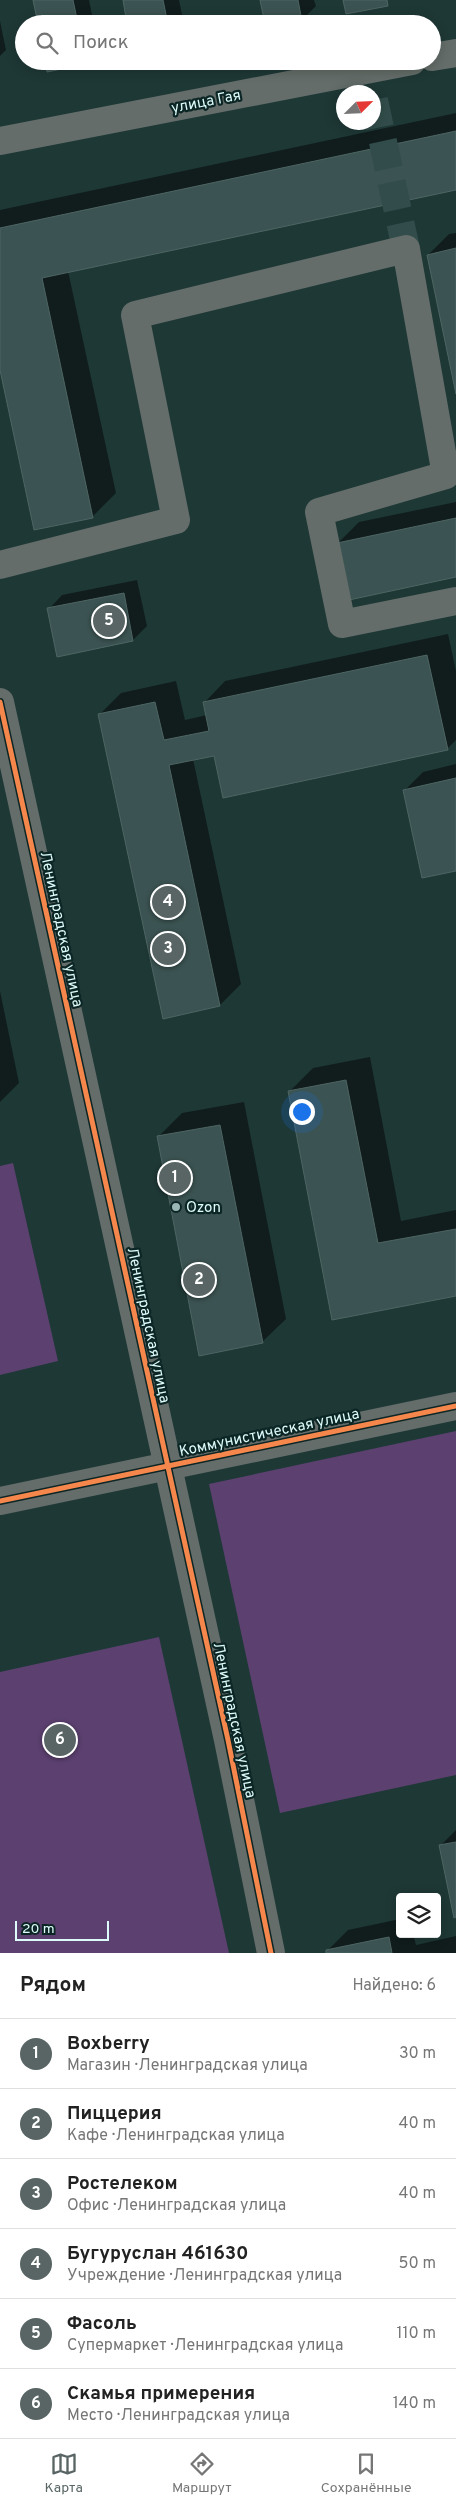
<!DOCTYPE html>
<html lang="ru">
<head>
<meta charset="utf-8">
<style>
	body { margin:0; font-family:Overpass,sans-serif; background:#f2f2f2; color:#222 }
	.controls { position:absolute; right:15px; bottom:15px; display:grid; overflow:hidden; border-radius:5px; box-shadow:0 2px 12px #0003 }
	.controls button { width:45px; height:45px; display:grid; place-items:center; padding:0; border:0; border-bottom:1px solid #e0e0e0; background:#fff; color:#222; font:25px sans-serif }
	.compass { position:absolute; left:336px; top:85px; width:45px; height:45px; border-radius:50%; background:#fff; box-shadow:0 2px 12px #0003; rotate:66deg }
	.scale { position:absolute; left:15px; bottom:12px; width:94px; box-sizing:border-box; padding-left:5px; border:2px solid #ddfbfa; border-top:0; font-size:14px; line-height:18px; white-space:nowrap; color:#ddfbfa; -webkit-text-stroke:4px #0c2525; paint-order:stroke }
	.you { position:absolute; left:301px; top:1111px; width:18px; height:18px; margin:-12px; border:4px solid #fff; border-radius:50%; background:#1a73e8; box-shadow:0 0 0 8px #1a73e833 }
	.badge { display:grid; place-items:center; width:32px; height:32px; border-radius:50%; background:#586564; color:#fff; font-size:16px; font-weight:700 }
	.pin { position:absolute; translate:-50% -50%; border:2px solid #fff; box-shadow:0 1px 5px #0006 }
	.list { margin:0; padding:0; list-style:none }
	h2 { display:flex; justify-content:space-between; align-items:center; height:65px; margin:0; padding:0 20px; font-size:21px }
	h2 small { font-size:16px; font-weight:400; color:#767676 }
	.list li { display:grid; grid-template-columns:32px 1fr auto; gap:15px; align-items:center; box-sizing:border-box; height:70px; padding:0 20px; border-top:1px solid #e0e0e0 }
	.list b { display:block; font-size:19px; white-space:nowrap }
	.list p { margin:0; font-size:16px; white-space:nowrap; color:#767676 }
	.list em { font-size:16px; font-style:normal; color:#767676 }
	.icon { flex:none; width:28px; height:28px; fill:none; stroke:currentColor; stroke-width:2; stroke-linecap:round; stroke-linejoin:round }
	.map { position:relative; flex:none; width:456px; height:1953px; overflow:hidden }
	.search { position:absolute; background:#fff; box-shadow:0 2px 12px #0003; left:15px; right:15px; top:15px; height:55px; display:flex; align-items:center; gap:12px; box-sizing:border-box; padding:0 18px; border-radius:28px; color:#767676; font-size:19px }
	.sheet { height:485px; background:#fff }
	nav { display:flex; justify-content:space-around; align-items:center; box-sizing:border-box; height:70px; border-top:1px solid #e0e0e0; background:#fff; font-size:14px; color:#767676 }
	nav a { display:grid; justify-items:center; gap:2px }
	nav .on { color:#586564 }
	.map>svg:first-child { display:block }
	.green { fill:#5c4170 }
	.shadow { fill:#0007 }
	.building { fill:#3b5352; stroke:#4e6564 }
	.lines { fill:none; stroke-linecap:round; stroke-linejoin:round }
	.minor-tunnel { stroke:#314c4a; stroke-width:28; stroke-dasharray:28 14; stroke-linecap:butt }
	.minor { stroke:#646d69; stroke-width:28 }
	.cycleway-casing { stroke:#0c2525; stroke-width:8 }
	.cycleway { stroke:#f5874c; stroke-width:5 }
	.poi-dot { fill:#9ab7b5; stroke:#0c2525; stroke-width:2 }
	.labels { text-anchor:middle; stroke-width:4.5; stroke-linejoin:round; paint-order:stroke }
	.street-label { font-size:15px; fill:#ddfbfa; stroke:#0c2525 }
	.poi-label { font-size:15px; fill:#ddfbfa; stroke:#0c2525; text-anchor:start }
</style>
</head>
<body>
<div class="map">
<svg width="456" height="1953" viewBox="0 0 456 1953">
	<rect width="100%" height="100%" fill="#1e3836"/>
	<g class="green">
		<polygon points="13,1163 58,1361 0,1375 0,1166"/>
		<polygon points="456,1431 456,1775 280,1813 209,1484"/>
		<polygon points="159,1637 229,1953 0,1953 0,1672"/>
	</g>
	<g class="shadow">
		<polygon points="34,0 89,0 94,24 39,24"/>
		<polygon points="124,0 179,0 184,24 128,24"/>
		<polygon points="262,0 314,0 316,6 302,20"/>
		<polygon points="0,21 6,50 0,56"/>
		<polygon points="456,113 456,189 68,271 116,493 92,517 0,364 0,210"/>
		<polygon points="456,233 456,388 428,255 449,234"/>
		<polygon points="456,502 456,576 338,543 359,522"/>
		<polygon points="137,580 147,626 133,640 49,609 62,595"/>
		<polygon points="448,634 456,671 456,740 447,749 215,754 193,759 241,984 220,1005 100,714 121,693 176,681 185,720 207,715 204,703 225,681"/>
		<polygon points="456,764 456,870 404,791 423,772"/>
		<polygon points="0,991 19,1083 0,1102"/>
		<polygon points="370,1057 401,1221 456,1210 456,1295 333,1318 289,1092 313,1068"/>
		<polygon points="244,1102 286,1319 262,1342 158,1137 182,1113"/>
		<polygon points="456,1830 456,1916 440,1846"/>
		<polygon points="400,1919 400,1934 413,1934 416,1945 456,1936 456,1953 327,1953 327,1951 348,1930"/>
	</g>
	<g class="building">
		<polygon points="33,0 73,0 78,24 38,24"/>
		<polygon points="123,0 163,0 168,24 127,24"/>
		<polygon points="260,0 298,0 302,21 288,24 265,24"/>
		<polygon points="343,0 387,0 388,6 346,14"/>
		<polygon points="45,61 85,61 85,64 47,72"/>
		<polygon points="456,131 456,190 42,278 93,518 34,530 0,370 0,228"/>
		<polygon points="456,248 456,394 427,255"/>
		<polygon points="456,518 456,577 349,600 337,543"/>
		<polygon points="124,593 133,641 57,657 47,608"/>
		<polygon points="427,655 448,750 223,798 214,756 169,765 220,1006 163,1019 98,714 155,702 164,740 209,731 203,702"/>
		<polygon points="456,778 456,871 422,878 403,790"/>
		<polygon points="346,1080 378,1243 456,1229 456,1296 332,1320 288,1091"/>
		<polygon points="220,1125 263,1343 199,1356 157,1136"/>
		<polygon points="456,1842 456,1917 454,1918 439,1845"/>
		<polygon points="389,1937 392,1953 326,1953 326,1950"/>
	</g>
	<g class="lines">
		<polyline class="minor-tunnel" points="374,100 406,249"/>
		<g class="minor">
			<polyline points="432,57 456,53"/>
			<polyline points="0,141 412,61"/>
			<polyline points="0,565 176,520 135,315 406,249 446,475 319,512 342,624 456,601"/>
			<polyline points="0,702 228,1740 271,1953"/>
			<polyline points="0,1501 456,1406"/>
		</g>
		<defs>
			<g id="cycleway">
				<polyline points="0,702 228,1740 271,1953"/>
				<polyline points="0,1501 456,1406"/>
			</g>
		</defs>
		<use href="#cycleway" class="cycleway-casing"/>
		<use href="#cycleway" class="cycleway"/>
	</g>
	<circle class="poi-dot" cx="176" cy="1207" r="5"/>
	<g class="labels">
		<g class="street-label">
			<text transform="translate(206 101) rotate(-11)" y="5">улица Гая</text>
			<text transform="translate(62 929) rotate(78)" y="5">Ленинградская улица</text>
			<text transform="translate(149 1325) rotate(78)" y="5">Ленинградская улица</text>
			<text transform="translate(269 1432) rotate(-12)" y="5">Коммунистическая улица</text>
			<text transform="translate(235 1720) rotate(78)" y="5">Ленинградская улица</text>
		</g>
		<g class="poi-label">
			<text x="186" y="1212">Ozon</text>
		</g>
	</g>
</svg>
<div class="controls">
<button><svg class="icon" aria-label="layers" viewBox="0 0 24 24"><path d="M12 4l9 5-9 5-9-5zM3 14l9 5 9-5"/></svg></button>
</div>
<svg class="compass" viewBox="-18 -18 36 36"><path d="M0-13l5 13h-10z" fill="#e53935"/><path d="M0 13l5-13h-10z" fill="#767676"/></svg>
<div class="scale">20 m</div>
<div class="you"></div>
<div class="pin badge" style="left:175px;top:1178px">1</div>
<div class="pin badge" style="left:199px;top:1280px">2</div>
<div class="pin badge" style="left:168px;top:949px">3</div>
<div class="pin badge" style="left:168px;top:902px">4</div>
<div class="pin badge" style="left:109px;top:621px">5</div>
<div class="pin badge" style="left:60px;top:1740px">6</div>
<div class="search"><svg class="icon" aria-label="search" viewBox="0 0 24 24"><circle cx="10" cy="10" r="6"/><path d="M15 15l6 6"/></svg>Поиск</div>
</div>
<section class="sheet">
<h2>Рядом<small>Найдено: 6</small></h2>
<ul class="list">
<li><span class="badge">1</span><div><b>Boxberry</b><p>Магазин · Ленинградская улица</p></div><em>30 m</em></li>
<li><span class="badge">2</span><div><b>Пиццерия</b><p>Кафе · Ленинградская улица</p></div><em>40 m</em></li>
<li><span class="badge">3</span><div><b>Ростелеком</b><p>Офис · Ленинградская улица</p></div><em>40 m</em></li>
<li><span class="badge">4</span><div><b>Бугуруслан 461630</b><p>Учреждение · Ленинградская улица</p></div><em>50 m</em></li>
<li><span class="badge">5</span><div><b>Фасоль</b><p>Супермаркет · Ленинградская улица</p></div><em>110 m</em></li>
<li><span class="badge">6</span><div><b>Скамья примерения</b><p>Место · Ленинградская улица</p></div><em>140 m</em></li>
</ul>
</section>
<nav>
<a class="on"><svg class="icon" aria-label="map" viewBox="0 0 24 24"><path d="M3 6l6-2 6 2 6-2v14l-6 2-6-2-6 2zM9 4v14M15 6v14"/></svg>Карта</a>
<a><svg class="icon" aria-label="directions" viewBox="0 0 24 24"><path d="M12 3l9 9-9 9-9-9zM9 14v-3h6M13 9l2 2-2 2"/></svg>Маршрут</a>
<a><svg class="icon" aria-label="saved" viewBox="0 0 24 24"><path d="M7 4h10v16l-5-4-5 4z"/></svg>Сохранённые</a>
</nav>
</body>
</html>
